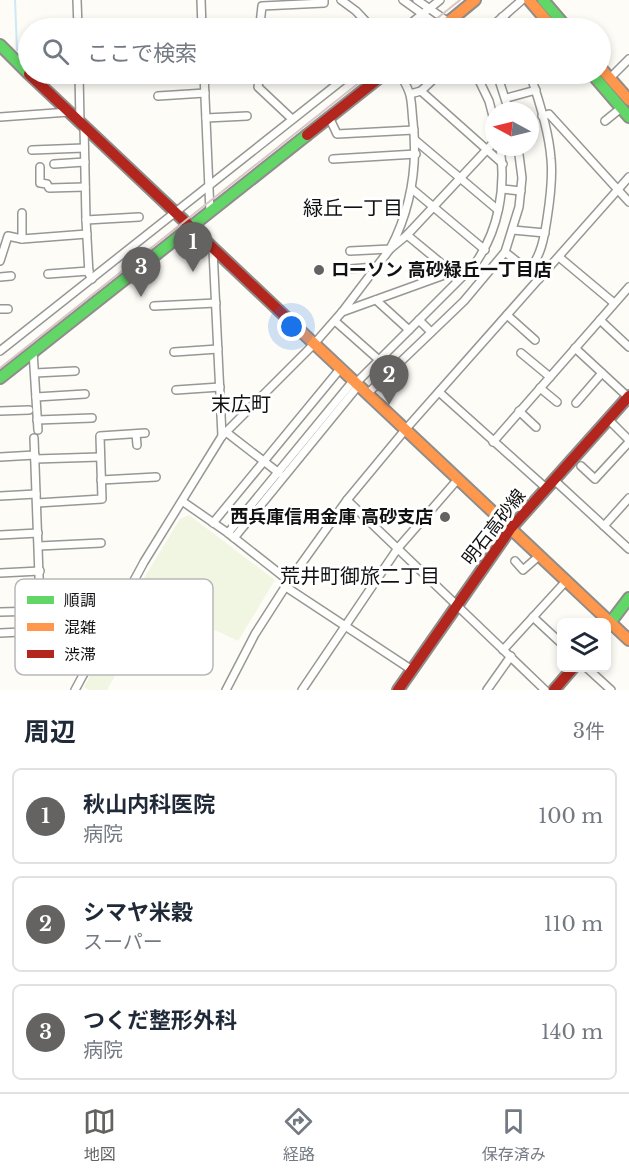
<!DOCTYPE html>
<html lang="ja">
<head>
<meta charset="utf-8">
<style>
	body { margin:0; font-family:"Libre Baskerville","Noto Sans JP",serif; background:#f6f6f7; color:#1f2937 }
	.controls { position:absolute; right:18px; bottom:18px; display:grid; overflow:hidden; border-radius:9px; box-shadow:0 3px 9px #0003 }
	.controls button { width:54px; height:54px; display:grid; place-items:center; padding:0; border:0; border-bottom:2px solid #e0e1e3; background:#fff; color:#1f2937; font:30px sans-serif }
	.compass { position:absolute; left:485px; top:102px; width:54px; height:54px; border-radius:50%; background:#fff; box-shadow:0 3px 9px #0003; rotate:277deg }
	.you { position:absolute; left:292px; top:327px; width:21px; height:21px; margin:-15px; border:4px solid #fff; border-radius:50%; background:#1a73e8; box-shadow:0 0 0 9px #1a73e833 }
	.badge { display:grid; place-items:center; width:39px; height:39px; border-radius:50%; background:#646362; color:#fff; font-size:20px; font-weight:700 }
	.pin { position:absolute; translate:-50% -50px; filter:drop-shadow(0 2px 3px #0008) }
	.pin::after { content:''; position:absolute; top:32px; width:21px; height:18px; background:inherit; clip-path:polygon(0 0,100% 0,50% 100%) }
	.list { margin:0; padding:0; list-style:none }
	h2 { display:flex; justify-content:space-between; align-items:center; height:78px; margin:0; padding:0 24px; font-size:26px }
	h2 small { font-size:20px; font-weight:400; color:#747a83 }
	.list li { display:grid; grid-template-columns:39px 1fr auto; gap:18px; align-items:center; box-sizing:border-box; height:96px; margin:0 12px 12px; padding:0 12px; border:2px solid #e0e1e3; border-radius:9px }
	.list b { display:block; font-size:22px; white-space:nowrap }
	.list p { margin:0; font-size:20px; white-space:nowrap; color:#747a83 }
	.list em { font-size:20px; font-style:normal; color:#747a83 }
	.icon { flex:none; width:33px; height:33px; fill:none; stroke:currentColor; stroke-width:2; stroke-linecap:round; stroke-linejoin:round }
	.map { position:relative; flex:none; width:629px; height:690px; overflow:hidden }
	.search { position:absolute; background:#fff; box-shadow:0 3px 9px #0003; left:18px; right:18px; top:18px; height:66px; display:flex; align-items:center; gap:15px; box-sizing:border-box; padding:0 21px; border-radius:33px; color:#747a83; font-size:22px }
	.sheet { height:402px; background:#fff }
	nav { display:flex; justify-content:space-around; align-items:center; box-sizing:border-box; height:84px; border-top:2px solid #e0e1e3; background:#fff; font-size:16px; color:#747a83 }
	nav a { display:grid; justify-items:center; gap:3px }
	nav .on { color:#646362 }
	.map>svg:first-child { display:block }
	.pitch { fill:#f0f6e1 }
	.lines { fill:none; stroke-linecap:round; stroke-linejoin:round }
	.stream { stroke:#cde8f7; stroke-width:2 }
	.street-casing { stroke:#979795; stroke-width:10 }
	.fast-casing { stroke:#8e8d8b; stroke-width:14 }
	.slow-casing { stroke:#8e8d8b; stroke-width:14 }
	.jam-casing { stroke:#8e8d8b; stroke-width:14 }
	.street { stroke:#fffffe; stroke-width:7 }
	.fast { stroke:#63d668; stroke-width:10 }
	.slow { stroke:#ff974d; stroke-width:10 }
	.jam { stroke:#b3261e; stroke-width:10 }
	.rail { stroke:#d9c6c7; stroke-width:2 }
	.poi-dot { fill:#646362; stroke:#fff; stroke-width:2 }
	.labels { text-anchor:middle; stroke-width:6; stroke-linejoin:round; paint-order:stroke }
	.poi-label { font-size:18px; font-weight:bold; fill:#111; stroke:#fff; text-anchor:start }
	.street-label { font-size:18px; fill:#111; stroke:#fff }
	.neighbourhood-label { font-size:20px; fill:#111; stroke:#fff }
	.key { fill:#fff; stroke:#b8b8b8; stroke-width:1.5 }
	.key-label { font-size:16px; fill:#111 }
</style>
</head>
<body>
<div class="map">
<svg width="629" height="690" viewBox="0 0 629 690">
	<rect width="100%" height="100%" fill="#fdfcf7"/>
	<g class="pitch">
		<polygon points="189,515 275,580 238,641 215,630 212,633 179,615 174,622 132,598 180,519"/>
		<polygon points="129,605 148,615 107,690 89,690 84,687"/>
	</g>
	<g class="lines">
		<polyline class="stream" points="15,0 17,50"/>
		<defs>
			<g id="street">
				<polyline points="77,0 78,28"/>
				<polyline points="201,0 202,28"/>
				<polyline points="341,0 356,11 372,28"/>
				<polyline points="403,0 442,28"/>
				<polyline points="417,0 457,28"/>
				<polyline points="502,17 514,28"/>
				<polyline points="267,28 260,24 262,6 324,3 324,0"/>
				<polyline points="405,28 440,0"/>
				<polyline points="490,28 522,0"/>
				<polyline points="79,74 80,122"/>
				<polyline points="204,74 210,212"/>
				<polyline points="260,74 258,87 292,119"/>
				<polyline points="476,74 489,101 494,120"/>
				<polyline points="497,74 509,111"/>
				<polyline points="79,75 113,74"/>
				<polyline points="610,78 629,59"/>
				<polyline points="421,91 503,164"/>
				<polyline points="410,94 421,91 439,74"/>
				<polyline points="158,96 205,93"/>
				<polyline points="507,98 536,90"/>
				<polyline points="542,116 549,114 629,202"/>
				<polyline points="0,117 69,112"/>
				<polyline points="329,117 337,134 414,130"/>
				<polyline points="206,118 247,116"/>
				<polyline points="605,121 621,108"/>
				<polyline points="84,126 86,220 139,217"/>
				<polyline points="415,140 498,210"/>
				<polyline points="32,150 84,148"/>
				<polyline points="333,159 416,154"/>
				<polyline points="54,164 85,162"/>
				<polyline points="40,167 40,183 47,184 49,188 85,187"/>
				<polyline points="412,189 485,250"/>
				<polyline points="502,189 521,191"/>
				<polyline points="22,213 22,239 87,234"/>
				<polyline points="86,220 89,274 92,279"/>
				<polyline points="513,230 545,233"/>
				<polyline points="407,235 453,273"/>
				<polyline points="213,250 222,436"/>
				<polyline points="350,251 390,249 407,235 494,142"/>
				<polyline points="505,252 539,279"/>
				<polyline points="559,257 614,303"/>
				<polyline points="0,261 8,236 22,239"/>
				<polyline points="338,270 375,267"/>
				<path d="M529 271C541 255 544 239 547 219 550 200 553 179 551 159 549 131 539 100 530 74"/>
				<polyline points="48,274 89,271"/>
				<polyline points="0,277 11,276"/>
				<polyline points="376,300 409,330"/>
				<polyline points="154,306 216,303"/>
				<polyline points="0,309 8,309"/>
				<polyline points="342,312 472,265"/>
				<polyline points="507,315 535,340"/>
				<polyline points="419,320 431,332"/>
				<polyline points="600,320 629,347"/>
				<polyline points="335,321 379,360"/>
				<polyline points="575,348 628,397"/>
				<polyline points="0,351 350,74"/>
				<polyline points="33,351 38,430"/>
				<polyline points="174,352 218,349"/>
				<polyline points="521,353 550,377"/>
				<polyline points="35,373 75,371"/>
				<path d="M356 383 474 265C499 231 506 188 500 147"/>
				<polyline points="540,388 557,402"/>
				<polyline points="176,390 220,387"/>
				<polyline points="439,392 546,488"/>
				<polyline points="367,394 464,301 505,252 519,207 522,178 518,147"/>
				<polyline points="36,397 85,394"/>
				<polyline points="576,403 602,373"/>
				<polyline points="0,411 29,410"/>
				<polyline points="519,411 536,427"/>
				<polyline points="608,419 629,440"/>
				<polyline points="37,420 92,418"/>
				<polyline points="226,432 279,473"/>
				<polyline points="136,434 137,445"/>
				<polyline points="34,438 41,631"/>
				<polyline points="493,442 629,287"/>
				<polyline points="0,457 35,455"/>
				<polyline points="35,459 100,457"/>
				<polyline points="581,466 595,479 629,442"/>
				<polyline points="553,479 629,549"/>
				<polyline points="101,480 156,477"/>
				<polyline points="0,496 36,494"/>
				<polyline points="347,500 545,690"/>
				<polyline points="182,501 228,533 289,581"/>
				<polyline points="37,503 102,499 100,436 145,433"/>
				<polyline points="213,523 340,369"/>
				<polyline points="604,526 629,498"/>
				<polyline points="228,533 353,381"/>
				<polyline points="0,535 38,533"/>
				<polyline points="234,538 358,386"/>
				<polyline points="39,546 101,543"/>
				<polyline points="515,561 523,570 540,555"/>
				<polyline points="0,573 40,571"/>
				<polyline points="286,587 412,670"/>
				<polyline points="40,589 102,586"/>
				<polyline points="0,612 41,611"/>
				<polyline points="533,617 562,644"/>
				<polyline points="0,633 107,628"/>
				<polyline points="503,650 567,580"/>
				<polyline points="587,668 611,690"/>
				<path d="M75 690 144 562 222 436 314 344 342 312 390 249C411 209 418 167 413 122 412 114 412 103 410 95 408 87 403 80 400 74"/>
				<polyline points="226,690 255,634 289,581 347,500 405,430 629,177"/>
				<polyline points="302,690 398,548 458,479"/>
				<polyline points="487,690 511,656"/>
			</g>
			<g id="fast">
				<polyline points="543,0 567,28"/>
				<polyline points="0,45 28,73"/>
				<polyline points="592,74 629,117"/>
				<polyline points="0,378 307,135"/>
				<polyline points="607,627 629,598"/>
			</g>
			<g id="slow">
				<polyline points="529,0 553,28"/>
				<polyline points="441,28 475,0"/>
				<polyline points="600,67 629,100"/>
				<polyline points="289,320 629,640"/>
			</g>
			<g id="jam">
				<polyline points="29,74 289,320"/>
				<polyline points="307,135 384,74"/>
				<polyline points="398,690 511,528 629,396"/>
				<polyline points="554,690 573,668"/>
			</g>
		</defs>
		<use href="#street" class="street-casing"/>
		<use href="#fast" class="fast-casing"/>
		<use href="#slow" class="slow-casing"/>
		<use href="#jam" class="jam-casing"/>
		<use href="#street" class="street"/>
		<use href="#fast" class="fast"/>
		<use href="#slow" class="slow"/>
		<use href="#jam" class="jam"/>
		<g class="rail">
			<polyline points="425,28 460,0"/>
			<polyline points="0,368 370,74"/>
		</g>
	</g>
	<g class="poi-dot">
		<circle cx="319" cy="270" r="6"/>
		<circle cx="445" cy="517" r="6"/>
	</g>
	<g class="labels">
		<g class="poi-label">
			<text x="331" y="276">ローソン 高砂緑丘一丁目店</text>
			<text x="433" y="523" text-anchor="end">西兵庫信用金庫 高砂支店</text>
		</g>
		<g class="street-label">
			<text transform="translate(494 527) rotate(-52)" y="6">明石高砂線</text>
		</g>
		<g class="neighbourhood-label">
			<text x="353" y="215">緑丘一丁目</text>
			<text x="241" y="411">末広町</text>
			<text x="360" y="583">荒井町御旅二丁目</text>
		</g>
	</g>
	<rect x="15" y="579" width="198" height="96" rx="9" class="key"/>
	<rect x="27" y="596" width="27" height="8" fill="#63d668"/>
	<rect x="27" y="623" width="27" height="8" fill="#ff974d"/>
	<rect x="27" y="650" width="27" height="8" fill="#b3261e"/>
	<g class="key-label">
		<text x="64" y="606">順調</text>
		<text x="64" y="633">混雑</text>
		<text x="64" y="660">渋滞</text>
	</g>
</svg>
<div class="controls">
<button><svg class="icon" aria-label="layers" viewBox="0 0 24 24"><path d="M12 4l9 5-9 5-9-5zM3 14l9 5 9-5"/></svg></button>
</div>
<svg class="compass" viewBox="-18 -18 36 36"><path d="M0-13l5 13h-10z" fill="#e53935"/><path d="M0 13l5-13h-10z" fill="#747a83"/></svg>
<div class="you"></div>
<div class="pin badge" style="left:193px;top:272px">1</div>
<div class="pin badge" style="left:389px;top:405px">2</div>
<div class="pin badge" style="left:141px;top:297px">3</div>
<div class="search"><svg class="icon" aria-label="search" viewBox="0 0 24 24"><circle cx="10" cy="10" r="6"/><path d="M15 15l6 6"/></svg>ここで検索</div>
</div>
<section class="sheet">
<h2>周辺<small>3件</small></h2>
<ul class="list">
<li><span class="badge">1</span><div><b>秋山内科医院</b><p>病院</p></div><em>100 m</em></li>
<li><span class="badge">2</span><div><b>シマヤ米穀</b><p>スーパー</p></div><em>110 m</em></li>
<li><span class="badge">3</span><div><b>つくだ整形外科</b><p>病院</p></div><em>140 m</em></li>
</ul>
</section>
<nav>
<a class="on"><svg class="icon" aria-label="map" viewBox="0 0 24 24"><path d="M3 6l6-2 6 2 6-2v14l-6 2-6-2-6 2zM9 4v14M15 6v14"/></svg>地図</a>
<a><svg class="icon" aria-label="directions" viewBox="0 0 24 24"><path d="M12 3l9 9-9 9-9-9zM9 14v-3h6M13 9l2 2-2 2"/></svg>経路</a>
<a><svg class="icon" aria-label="saved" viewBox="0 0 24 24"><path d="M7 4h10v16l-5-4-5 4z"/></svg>保存済み</a>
</nav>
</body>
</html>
